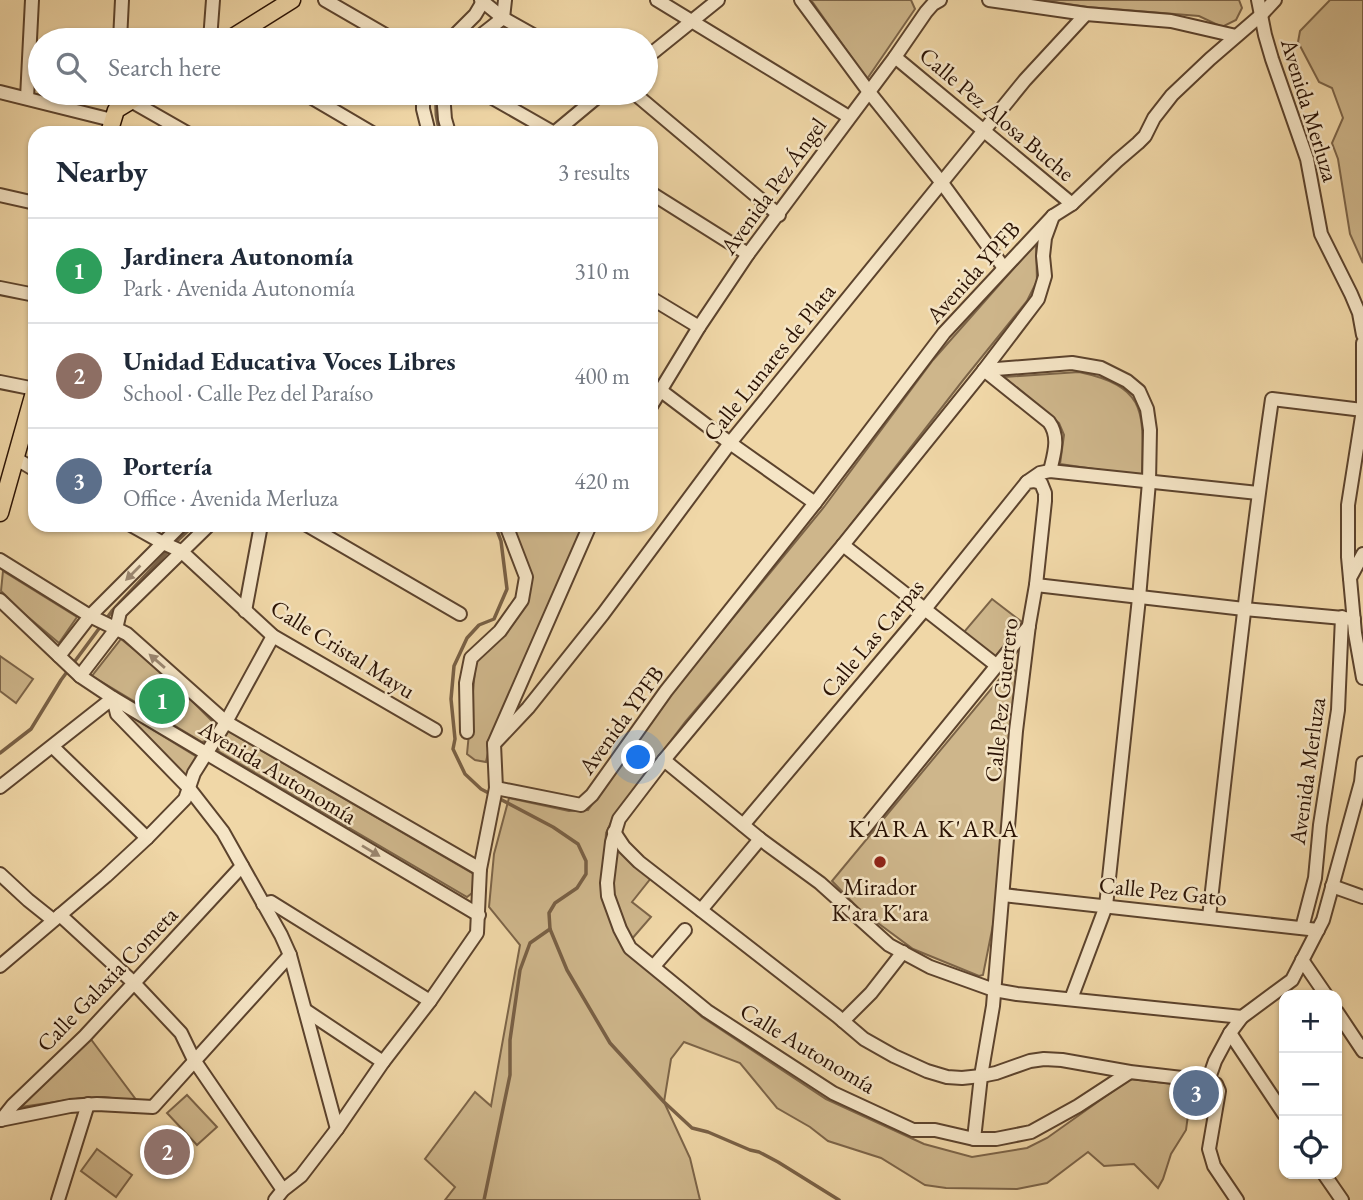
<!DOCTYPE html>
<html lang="en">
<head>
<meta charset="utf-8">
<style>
	body { margin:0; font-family:"EB Garamond",serif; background:#f6f6f7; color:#1f2937 }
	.controls { position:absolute; right:21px; bottom:21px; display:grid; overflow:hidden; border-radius:14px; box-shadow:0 2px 5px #0004 }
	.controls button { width:63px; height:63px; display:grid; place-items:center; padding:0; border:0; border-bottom:2px solid #e0e1e3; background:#fff; color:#1f2937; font:35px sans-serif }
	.you { position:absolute; left:639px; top:758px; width:24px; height:24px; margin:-18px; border:5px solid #fff; border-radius:50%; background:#1a73e8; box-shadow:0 0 0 10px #1a73e833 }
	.badge { display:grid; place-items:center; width:46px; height:46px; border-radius:50%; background:#8f2418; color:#fff; font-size:23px; font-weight:700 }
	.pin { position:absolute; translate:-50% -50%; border:4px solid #fff; box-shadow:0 2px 7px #0006 }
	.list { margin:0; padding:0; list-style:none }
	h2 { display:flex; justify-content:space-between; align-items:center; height:91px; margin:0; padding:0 28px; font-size:30px }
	h2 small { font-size:23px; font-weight:400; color:#747a83 }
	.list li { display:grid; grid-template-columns:46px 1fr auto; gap:21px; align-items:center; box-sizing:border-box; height:105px; padding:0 28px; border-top:2px solid #e0e1e3 }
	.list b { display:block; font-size:26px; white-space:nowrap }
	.list p { margin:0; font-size:23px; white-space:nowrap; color:#747a83 }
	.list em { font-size:23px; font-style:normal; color:#747a83 }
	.icon { flex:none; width:38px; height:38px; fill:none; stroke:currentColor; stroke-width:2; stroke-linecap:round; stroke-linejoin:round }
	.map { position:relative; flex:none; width:1363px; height:1200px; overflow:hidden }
	.search { position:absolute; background:#fff; box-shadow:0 2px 5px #0004; left:28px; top:28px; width:630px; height:77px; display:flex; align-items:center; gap:18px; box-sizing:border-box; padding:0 24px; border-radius:38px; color:#747a83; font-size:26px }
	.panel { position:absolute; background:#fff; box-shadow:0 2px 5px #0004; left:28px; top:126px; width:630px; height:406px; border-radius:21px }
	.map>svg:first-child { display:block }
	.green { fill:#ceb68b; stroke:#7c6448; stroke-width:2 }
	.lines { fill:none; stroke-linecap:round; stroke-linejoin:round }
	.stream { stroke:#796045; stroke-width:3.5 }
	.minor-casing { stroke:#5c432d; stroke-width:16 }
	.major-casing { stroke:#2a1204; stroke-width:19 }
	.minor { stroke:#f5e5c6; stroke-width:12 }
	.major { stroke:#f0d7a7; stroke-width:16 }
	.oneway { fill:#9a866f }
	.poi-dot { fill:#8f2418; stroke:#f5e5c6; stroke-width:2.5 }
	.labels { text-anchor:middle; stroke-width:5; stroke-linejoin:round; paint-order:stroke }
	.street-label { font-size:23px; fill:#2a1204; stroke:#f5e5c6 }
	.poi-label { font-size:23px; fill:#2a1204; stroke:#f5e5c6 }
	.neighbourhood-label { font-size:24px; letter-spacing:2px; fill:#2a1204; stroke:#f5e5c6 }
</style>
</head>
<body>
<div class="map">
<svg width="1363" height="1200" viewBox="0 0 1363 1200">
	<rect width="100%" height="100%" fill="#f0d7a7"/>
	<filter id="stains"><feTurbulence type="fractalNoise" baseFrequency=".00286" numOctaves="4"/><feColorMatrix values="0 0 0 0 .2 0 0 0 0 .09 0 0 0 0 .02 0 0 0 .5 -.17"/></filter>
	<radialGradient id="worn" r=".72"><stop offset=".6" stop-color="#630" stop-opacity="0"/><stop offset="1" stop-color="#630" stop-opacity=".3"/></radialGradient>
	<g class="green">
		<polygon points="811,0 911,0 915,9 867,79"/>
		<polygon points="1040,0 1239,0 1242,8 1236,20 1222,27 1199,16 1088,7"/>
		<polygon points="1330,0 1363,0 1363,263 1350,234 1338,159 1332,143 1343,118 1332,88 1319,82 1298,42 1300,31"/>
		<polygon points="1036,243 1037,281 1027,301 964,379 834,546 685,722 614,816 606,833 605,850 620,844 651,878 632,902 651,917 624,948 702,1017 826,1099 924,1144 972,1157 1027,1148 1047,1138 1130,1079 1192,1086 1186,1130 1171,1154 1163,1179 1158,1188 1134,1164 1104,1166 1088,1152 1047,1183 1017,1189 946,1188 925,1185 881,1158 828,1141 810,1127 777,1108 740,1063 684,1042 671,1059 664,1102 690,1158 700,1200 445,1200 455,1187 425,1159 475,1092 491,1106 520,945 489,907 494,854 509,798 569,811 588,810 669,696 824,507 933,360"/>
		<path d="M1079 372C1149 387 1143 413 1142 476L1060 464 1064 435 1059 423 1004 377Z"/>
		<polygon points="513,525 585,525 491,739 486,762 475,760 467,754 476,660 514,623 526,601"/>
		<polygon points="3,571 77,617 59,643 22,612 1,591"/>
		<polygon points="992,599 1022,622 995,657 964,632"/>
		<polygon points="121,639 166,675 217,726 209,740 202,742 92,676"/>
		<polygon points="0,656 33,679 16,703 0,691"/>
		<polygon points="1012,669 1016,671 1018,677 994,920 983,975 979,976 913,949 859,909 832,881 1006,671"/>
		<polygon points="122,711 197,757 185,778"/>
		<polygon points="228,731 477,876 476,890 467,897 218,751"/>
		<polygon points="90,1038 137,1101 104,1097 82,1098 21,1107"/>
		<polygon points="187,1095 217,1127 197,1145 167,1113"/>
		<polygon points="97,1149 132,1175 116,1197 81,1171"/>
	</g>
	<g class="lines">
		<g class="stream">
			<path d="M437 93C435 107 435 120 441 133"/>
			<polyline points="495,525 501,541 507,589 494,619 479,625 467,638 454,666 451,699 455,739 453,749 465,774 481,789 553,827 578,844 586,861 586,874 577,888 555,903 549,913 550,929 567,970 610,1043 664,1102 692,1128 708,1132 750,1150 759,1152 778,1162 839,1200"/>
			<polyline points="175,543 194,525"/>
			<polyline points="0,753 31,729 61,680 112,611 170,549"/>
			<polyline points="484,1200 510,1075 510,1040 520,970 530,943 550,929"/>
		</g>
		<defs>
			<g id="minor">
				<polyline points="325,0 394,40"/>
				<polyline points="481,0 503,18 542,40"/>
				<polyline points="657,0 849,117"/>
				<polyline points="801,0 869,92 942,183 1004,268"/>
				<polyline points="989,0 1086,14 1171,21 1236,36"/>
				<polyline points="1258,0 1265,35 1272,59 1307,159 1321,234 1351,294 1359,313 1363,335"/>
				<polyline points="120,40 122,0"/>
				<polyline points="210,40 213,0"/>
				<polyline points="450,40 475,15 484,0"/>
				<polyline points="475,40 503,18 505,0"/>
				<polyline points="895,57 1072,204"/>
				<polyline points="646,58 718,0"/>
				<polyline points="0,92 112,120"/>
				<polyline points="304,93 372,133"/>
				<polyline points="423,93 423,109 429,133"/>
				<polyline points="443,93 445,119 449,133"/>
				<polyline points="484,93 554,133"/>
				<polyline points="634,93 779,215"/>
				<polyline points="27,98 32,0"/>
				<polyline points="131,101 187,133"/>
				<polyline points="116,110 117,93"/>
				<polyline points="554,133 602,93"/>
				<polyline points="651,193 748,254"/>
				<polyline points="0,195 35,203"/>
				<polyline points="1053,216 1045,238 1043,256 1045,276 1038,299 984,370 843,545 664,760 619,819 612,842 607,883 608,896 620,929 630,948 707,1011 833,1093 913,1130 935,1130 974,1139 996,1139 1031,1132 1078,1106 1130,1072"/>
				<polyline points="0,288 35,295"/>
				<polyline points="651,298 699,327"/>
				<polyline points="1363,343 1363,410 1348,505 1348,557 1355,633 1363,678"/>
				<polyline points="984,370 1072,363 1101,368 1127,381 1139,391 1147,409 1150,430 1149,482 1139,598 1106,906 1071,999"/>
				<path d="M984 370 1049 422C1060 437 1054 454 1050 471"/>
				<polyline points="0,382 35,389"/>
				<polyline points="660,390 730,443 815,503"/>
				<polyline points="651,406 699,327 748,254 895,57 926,12 933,4 940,0"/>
				<polyline points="15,458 35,470"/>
				<polyline points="1027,482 1040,473 1050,471 1258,493"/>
				<polyline points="131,525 163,543 181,551 273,636 435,730"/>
				<polyline points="307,525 460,614"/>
				<polyline points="843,545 996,665"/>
				<polyline points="0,560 90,616 127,634 226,722 480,869"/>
				<polyline points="1350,578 1363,554"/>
				<polyline points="1036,585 1244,609 1354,619"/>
				<polyline points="0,600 80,676 113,698 479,915"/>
				<polyline points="245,611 261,525"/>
				<polyline points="59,656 90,616 181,525"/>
				<polyline points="80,676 116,629 120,612 209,525"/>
				<polyline points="467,732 466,683 471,658 500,631 522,600 526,577 506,525"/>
				<polyline points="494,744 528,708 603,614 730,443 1025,80 1086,14"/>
				<polyline points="53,747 147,838"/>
				<polyline points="664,760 760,839 820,883 889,945 930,967 994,990 1017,994 1242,1017"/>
				<polyline points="0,787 113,698 117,714 188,787 223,832 281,935 290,955 337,1129"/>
				<polyline points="496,788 581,805 592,795 666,691 815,503 944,333 1053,216 1072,204 1117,161 1138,143 1145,136 1154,118 1172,95 1210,59 1261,15 1275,0"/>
				<polyline points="743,825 925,609 1027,482 1034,481 1041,483 1045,493 1045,501 1036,585 1029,625 1016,731 993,1006 981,1076 974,1139"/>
				<polyline points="864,829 1029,626"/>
				<polyline points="614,832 624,847 639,862 837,1016 864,1039 894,1056 927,1071 947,1077 962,1078 981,1076 996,1073 1030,1061 1044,1059 1062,1060 1130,1072 1208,1081 1216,1084 1219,1091 1209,1149 1214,1166 1237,1200"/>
				<polyline points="0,874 28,900 53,920"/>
				<polyline points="1332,886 1363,897"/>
				<polyline points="1003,895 1318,930"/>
				<polyline points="263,904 271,902 430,1001"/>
				<polyline points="701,910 760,839"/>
				<polyline points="60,915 134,983 181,1033 194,1060 283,1190"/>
				<path d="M1209 917C1229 744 1247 571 1272 399L1363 410"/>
				<polyline points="1302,928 1315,878 1320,825 1338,710 1342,617"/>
				<polyline points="1302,960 1326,995"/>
				<polyline points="0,966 106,876 147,838 185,799 194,773 226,722 273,636"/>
				<polyline points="654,966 685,930"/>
				<polyline points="305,1010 383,1062"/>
				<polyline points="1337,1012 1363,1051"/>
				<polyline points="843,1021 871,993 903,952"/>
				<polyline points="1230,1033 1284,1114"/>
				<polyline points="1208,1081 1215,1061 1230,1033 1242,1017 1292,980 1323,920 1361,782 1363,763"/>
				<polyline points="0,1120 70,1106 97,1104 153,1107 290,955"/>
				<polyline points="1,1120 13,1105 85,1036 242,866"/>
				<polyline points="1324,1174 1342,1200"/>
				<polyline points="58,1200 88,1104"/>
				<polyline points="275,1200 283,1190 301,1176 337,1129 383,1062 430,1001 477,933 480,869 496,788 494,744 590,525"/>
			</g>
			<g id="major">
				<polyline points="228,40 292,0"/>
				<polyline points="109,133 116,110 144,93"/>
				<polyline points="0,513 35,389"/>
			</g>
		</defs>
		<use href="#minor" class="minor-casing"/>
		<use href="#major" class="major-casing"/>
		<use href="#minor" class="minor"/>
		<use href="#major" class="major"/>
	</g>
	<defs><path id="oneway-solid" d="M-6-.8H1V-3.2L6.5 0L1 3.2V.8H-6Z" transform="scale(1.75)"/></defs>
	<g class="oneway">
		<use href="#oneway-solid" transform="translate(133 573) rotate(135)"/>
		<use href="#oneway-solid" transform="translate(157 661) rotate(-139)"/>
		<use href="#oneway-solid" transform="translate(371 851) rotate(31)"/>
	</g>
	<circle class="poi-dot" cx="880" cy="862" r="7"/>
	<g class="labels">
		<g class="street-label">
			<text transform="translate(1310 110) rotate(73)" y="8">Avenida Merluza</text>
			<text transform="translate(997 114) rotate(40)" y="8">Calle Pez Alosa Buche</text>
			<text transform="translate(773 186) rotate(-54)" y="8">Avenida Pez Ángel</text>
			<text transform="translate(973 272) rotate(-48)" y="8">Avenida YPFB</text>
			<text transform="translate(769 362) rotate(-51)" y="8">Calle Lunares de Plata</text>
			<text transform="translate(872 638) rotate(-50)" y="8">Calle Las Carpas</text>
			<text transform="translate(343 649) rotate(32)" y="8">Calle Cristal Mayu</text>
			<text transform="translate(1001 700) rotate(-84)" y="8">Calle Pez Guerrero</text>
			<text transform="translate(621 720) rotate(-54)" y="8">Avenida YPFB</text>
			<text transform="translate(1307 771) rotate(-82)" y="8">Avenida Merluza</text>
			<text transform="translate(278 772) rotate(31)" y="8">Avenida Autonomía</text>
			<text transform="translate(1163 891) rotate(6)" y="8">Calle Pez Gato</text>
			<text transform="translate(107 979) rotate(-46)" y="8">Calle Galaxia Cometa</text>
			<text transform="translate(808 1048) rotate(31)" y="8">Calle Autonomía</text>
		</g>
		<g class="poi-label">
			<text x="880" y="895">Mirador<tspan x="880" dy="26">K'ara K'ara</tspan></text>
		</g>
		<g class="neighbourhood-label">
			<text x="934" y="837">K'ARA K'ARA</text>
		</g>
	</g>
	<rect width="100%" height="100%" filter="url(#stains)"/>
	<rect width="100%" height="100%" fill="url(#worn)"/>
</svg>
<div class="controls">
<button>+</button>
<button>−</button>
<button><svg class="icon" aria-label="locate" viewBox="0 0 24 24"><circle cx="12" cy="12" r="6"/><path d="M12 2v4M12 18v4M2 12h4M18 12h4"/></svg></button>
</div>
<div class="you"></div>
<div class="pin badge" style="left:162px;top:701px;background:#2e9e5b">1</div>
<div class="pin badge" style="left:167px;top:1152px;background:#8d6e63">2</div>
<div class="pin badge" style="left:1196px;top:1093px;background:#5c6f8a">3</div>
<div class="search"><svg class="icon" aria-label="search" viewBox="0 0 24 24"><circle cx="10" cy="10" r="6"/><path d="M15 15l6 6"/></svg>Search here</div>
<section class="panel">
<h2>Nearby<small>3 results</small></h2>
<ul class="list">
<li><span class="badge" style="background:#2e9e5b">1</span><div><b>Jardinera Autonomía</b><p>Park · Avenida Autonomía</p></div><em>310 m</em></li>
<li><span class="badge" style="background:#8d6e63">2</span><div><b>Unidad Educativa Voces Libres</b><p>School · Calle Pez del Paraíso</p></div><em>400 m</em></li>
<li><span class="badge" style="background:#5c6f8a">3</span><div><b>Portería</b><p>Office · Avenida Merluza</p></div><em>420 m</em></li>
</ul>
</section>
</div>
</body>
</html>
